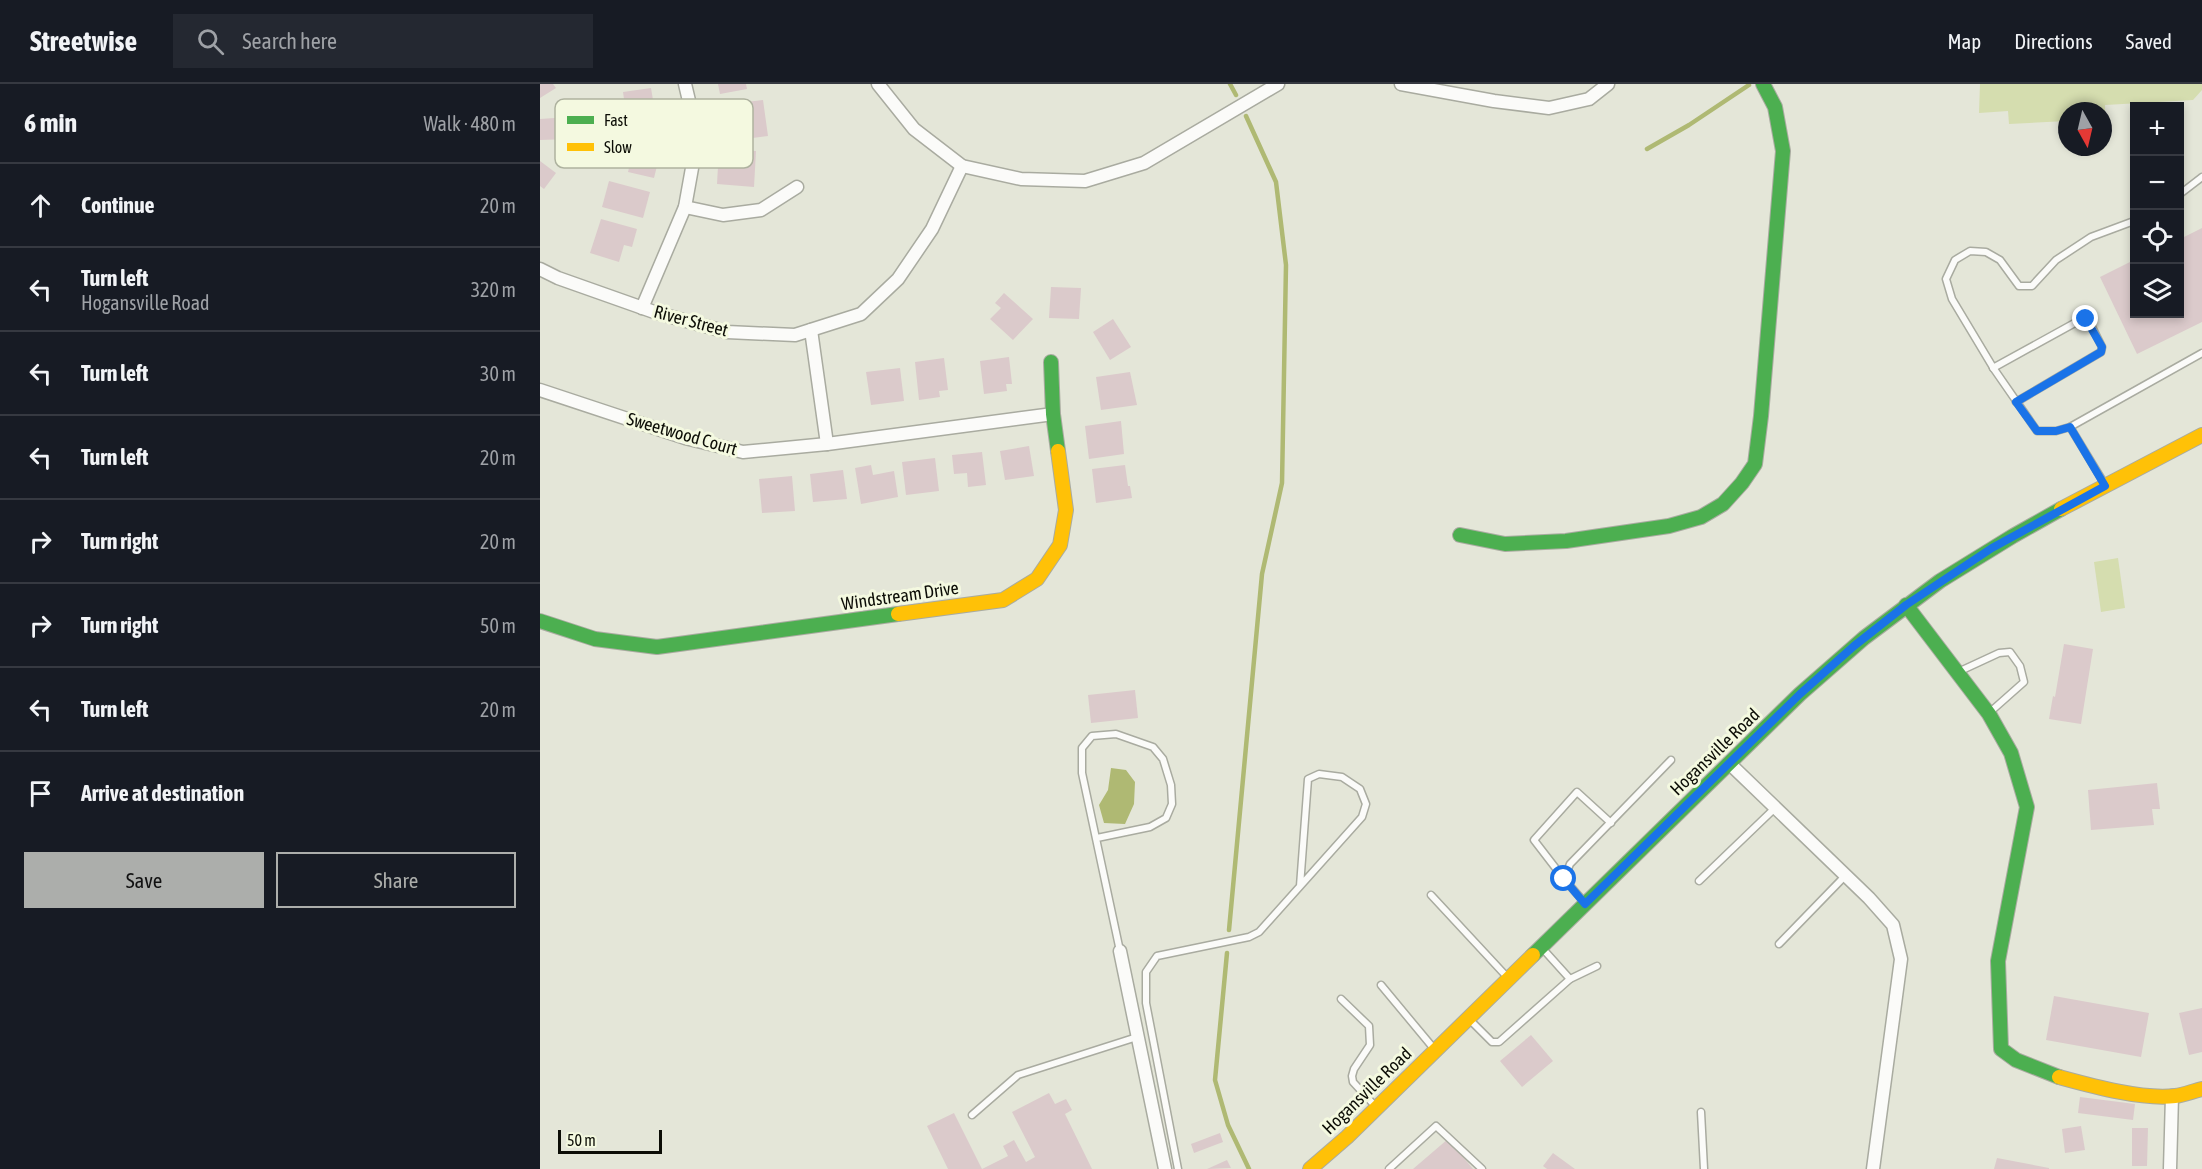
<!DOCTYPE html>
<html lang="en">
<head>
<meta charset="utf-8">
<style>
	body { margin:0; font-family:"Asap Condensed",sans-serif; background:#242831; color:#f1f3f6 }
	.controls { position:absolute; right:18px; top:18px; display:grid; overflow:hidden; border-radius:0px; box-shadow:0 3px 9px #0003 }
	.controls button { width:54px; height:54px; display:grid; place-items:center; padding:0; border:0; border-bottom:2px solid #363941; background:#171b24; color:#f1f3f6; font:30px sans-serif }
	.compass { position:absolute; left:1518px; top:18px; width:54px; height:54px; border-radius:50%; background:#171b24; box-shadow:0 3px 9px #0003; rotate:172deg }
	.scale { position:absolute; left:18px; bottom:15px; width:104px; box-sizing:border-box; padding-left:6px; border:3px solid #0c0d06; border-top:0; font-size:16px; line-height:21px; white-space:nowrap; color:#0c0d06; -webkit-text-stroke:4px #f4f9e0; paint-order:stroke }
	.stop { position:absolute; width:18px; height:18px; margin:-14px; border:4px solid #1a73e8; border-radius:50%; background:#fff }
	.stop.end { background:#1a73e8; border-color:#fff; box-shadow:0 2px 6px #0008 }
	.list { margin:0; padding:0; list-style:none }
	h2 { display:flex; justify-content:space-between; align-items:center; height:78px; margin:0; padding:0 24px; font-size:26px }
	h2 small { font-size:20px; font-weight:400; color:#9ea1a6 }
	.list li { display:grid; grid-template-columns:39px 1fr auto; gap:18px; align-items:center; box-sizing:border-box; height:84px; padding:0 24px; border-top:2px solid #363941 }
	.list b { display:block; font-size:22px; white-space:nowrap }
	.list p { margin:0; font-size:20px; white-space:nowrap; color:#9ea1a6 }
	.list em { font-size:20px; font-style:normal; color:#9ea1a6 }
	.actions { display:flex; gap:12px; padding:18px 24px }
	.actions a { flex:1; padding:14px 0; border:2px solid #acaeab; border-radius:0px; text-align:center; font-size:21px; color:#acaeab }
	.actions .main { background:#acaeab; color:#111 }
	.icon { flex:none; width:33px; height:33px; fill:none; stroke:currentColor; stroke-width:2; stroke-linecap:round; stroke-linejoin:round }
	.map { position:relative; flex:none; width:1662px; height:1085px; overflow:hidden }
	header { display:flex; align-items:center; gap:36px; box-sizing:border-box; height:84px; padding:0 30px; background:#171b24; border-bottom:2px solid #363941 }
	header strong { font-size:28px }
	nav { display:flex; gap:33px; margin-inline-start:auto; font-size:21px }
	.search { width:420px; height:54px; background:#242831; display:flex; align-items:center; gap:15px; box-sizing:border-box; padding:0 21px; border-radius:0px; color:#9ea1a6; font-size:22px }
	main { display:flex }
	aside { flex:1; background:#171b24 }
	.map>svg:first-child { display:block }
	.green { fill:#d5ddaf }
	.water { fill:#afb973 }
	.lines { fill:none; stroke-linecap:round; stroke-linejoin:round }
	.stream { stroke:#afb973; stroke-width:4.5 }
	.building { fill:#dbcacb }
	.lane-casing { stroke:#a9aba0; stroke-width:9 }
	.street-casing { stroke:#a9aba0; stroke-width:15 }
	.fast-casing { stroke:#a9aba0; stroke-width:16 }
	.slow-casing { stroke:#a9aba0; stroke-width:16 }
	.lane { stroke:#fbfbf9; stroke-width:6 }
	.street { stroke:#fbfbf9; stroke-width:12 }
	.fast { stroke:#4caf50; stroke-width:14 }
	.slow { stroke:#ffc107; stroke-width:14 }
	.route { stroke:#1a73e8; stroke-width:8 }
	.labels { text-anchor:middle; stroke-width:6; stroke-linejoin:round; paint-order:stroke }
	.street-label { font-size:18px; fill:#0c0d06; stroke:#f4f9e0 }
	.key { fill:#f4f9e0; stroke:#aeb29f; stroke-width:1.5 }
	.key-label { font-size:16px; fill:#0c0d06 }
</style>
</head>
<body>
<header>
<strong>Streetwise</strong>
<div class="search"><svg class="icon" aria-label="search" viewBox="0 0 24 24"><circle cx="10" cy="10" r="6"/><path d="M15 15l6 6"/></svg>Search here</div>
<nav><a>Map</a><a>Directions</a><a>Saved</a></nav>
</header>
<main>
<aside>
<h2>6 min<small>Walk · 480 m</small></h2>
<ul class="list">
<li><svg class="icon" aria-label="ahead" viewBox="0 0 24 24"><path d="M12 20V5M6 11l6-6 6 6"/></svg><div><b>Continue</b></div><em>20 m</em></li>
<li><svg class="icon" aria-label="left" viewBox="0 0 24 24"><path d="M17 20v-9H6M10 6l-5 5 5 5"/></svg><div><b>Turn left</b><p>Hogansville Road</p></div><em>320 m</em></li>
<li><svg class="icon" aria-label="left" viewBox="0 0 24 24"><path d="M17 20v-9H6M10 6l-5 5 5 5"/></svg><div><b>Turn left</b></div><em>30 m</em></li>
<li><svg class="icon" aria-label="left" viewBox="0 0 24 24"><path d="M17 20v-9H6M10 6l-5 5 5 5"/></svg><div><b>Turn left</b></div><em>20 m</em></li>
<li><svg class="icon" aria-label="right" viewBox="0 0 24 24"><path d="M7 20v-9h11M14 6l5 5-5 5"/></svg><div><b>Turn right</b></div><em>20 m</em></li>
<li><svg class="icon" aria-label="right" viewBox="0 0 24 24"><path d="M7 20v-9h11M14 6l5 5-5 5"/></svg><div><b>Turn right</b></div><em>50 m</em></li>
<li><svg class="icon" aria-label="left" viewBox="0 0 24 24"><path d="M17 20v-9H6M10 6l-5 5 5 5"/></svg><div><b>Turn left</b></div><em>20 m</em></li>
<li><svg class="icon" aria-label="arrive" viewBox="0 0 24 24"><path d="M6 21V4h12l-3 4 3 4H6"/></svg><div><b>Arrive at destination</b></div></li>
</ul>
<div class="actions"><a class="main">Save</a><a>Share</a></div>
</aside>
<div class="map">
<svg width="1662" height="1085" viewBox="0 0 1662 1085">
	<rect width="100%" height="100%" fill="#e4e6d8"/>
	<g class="green">
		<polygon points="1440,0 1662,0 1662,6 1653,16 1565,21 1565,35 1563,35 1563,27 1527,27 1527,37 1469,40 1468,27 1439,29"/>
		<polygon points="1578,474 1585,524 1561,528 1554,478"/>
	</g>
	<polygon class="water" points="571,684 586,686 595,698 594,720 585,740 564,739 559,721 568,706"/>
	<g class="lines">
		<g class="stream">
			<polyline points="690,0 696,11"/>
			<polyline points="1107,65 1149,41 1209,1"/>
			<polyline points="689,846 722,490 742,399 746,181 736,98 706,32"/>
			<polyline points="687,869 675,996 688,1041 709,1085"/>
		</g>
	</g>
	<g class="building">
		<polygon points="0,0 13,0 16,4 0,14"/>
		<polygon points="178,0 206,0 207,5 180,10"/>
		<polygon points="111,4 113,16 122,15 125,38 88,43 83,8"/>
		<polygon points="223,16 228,52 197,56 194,36 184,37 182,21"/>
		<polygon points="29,33 30,55 0,56 0,35"/>
		<polygon points="96,56 122,62 114,94 88,88"/>
		<polygon points="179,65 216,67 214,103 177,100"/>
		<polygon points="0,77 16,89 4,105 0,102"/>
		<polygon points="69,97 110,108 103,134 62,123"/>
		<polygon points="61,135 97,145 92,163 84,161 79,178 50,169"/>
		<polygon points="1662,144 1662,238 1597,270 1560,193 1594,176 1594,230 1640,230 1640,155"/>
		<polygon points="511,203 541,204 539,235 509,234"/>
		<polygon points="464,209 493,235 473,256 450,235 461,224 455,219"/>
		<polygon points="573,235 591,263 570,276 553,248"/>
		<polygon points="469,273 472,300 466,300 467,307 444,310 440,277"/>
		<polygon points="404,274 408,306 399,307 400,313 379,316 375,278"/>
		<polygon points="360,284 364,317 331,321 326,288"/>
		<polygon points="590,288 597,321 561,326 556,293"/>
		<polygon points="581,337 584,370 549,375 545,342"/>
		<polygon points="489,362 494,392 465,396 460,367"/>
		<polygon points="442,368 446,401 428,403 427,389 414,390 412,371"/>
		<polygon points="395,374 399,407 366,411 362,378"/>
		<polygon points="331,381 333,391 354,387 358,413 321,420 315,384"/>
		<polygon points="585,381 588,402 590,402 592,414 556,419 552,385"/>
		<polygon points="303,386 307,415 273,418 270,390"/>
		<polygon points="252,392 255,427 222,429 219,395"/>
		<polygon points="1524,560 1553,565 1541,640 1509,635 1513,612 1515,613"/>
		<polygon points="595,606 598,634 551,639 548,611"/>
		<polygon points="1617,699 1620,725 1612,725 1614,741 1551,746 1548,706"/>
		<polygon points="1514,912 1609,929 1601,973 1506,956"/>
		<polygon points="1662,924 1662,968 1649,971 1639,929"/>
		<polygon points="991,951 1013,977 982,1003 960,977"/>
		<polygon points="509,1009 515,1020 526,1015 532,1026 525,1030 552,1085 408,1085 387,1042 414,1029 442,1085 468,1072 463,1062 474,1056 486,1078 495,1073 472,1028"/>
		<polygon points="1540,1013 1595,1020 1593,1036 1538,1029"/>
		<polygon points="1541,1042 1545,1066 1525,1069 1522,1045"/>
		<polygon points="1592,1044 1608,1044 1607,1082 1592,1082"/>
		<polygon points="680,1049 683,1058 654,1069 651,1060"/>
		<polygon points="908,1055 933,1085 873,1085"/>
		<polygon points="1013,1069 1035,1085 1007,1085 1003,1082"/>
		<polygon points="1457,1074 1509,1084 1509,1085 1454,1085"/>
		<polygon points="687,1076 691,1084 667,1085"/>
	</g>
	<g class="lines">
		<defs>
			<g id="lane">
				<polyline points="1640,110 1662,93"/>
				<polyline points="1594,137 1551,153 1516,176 1492,202 1479,202 1460,176 1446,168 1430,167 1415,176 1406,195 1412,215 1454,285 1497,347 1516,347 1530,343 1662,269"/>
				<polyline points="1453,284 1542,235 1549,237 1562,263 1561,268 1476,318"/>
				<polyline points="1530,343 1564,399"/>
				<polyline points="1418,588 1459,569 1470,568 1480,582 1484,598 1449,629"/>
				<polyline points="557,754 610,743 626,734 632,720 631,701 623,675 613,663 576,650 552,652 542,664 542,689 580,867"/>
				<polyline points="1024,795 994,756 1037,708 1071,739"/>
				<polyline points="1159,797 1235,724"/>
				<polyline points="891,811 968,894"/>
				<polyline points="1045,819 1024,795 1030,780 1131,676"/>
				<polyline points="1239,860 1305,792"/>
				<polyline points="1003,865 1030,895"/>
				<polyline points="841,901 895,966"/>
				<polyline points="801,915 829,942 830,961 814,985 812,992 813,998 836,1023"/>
				<polyline points="929,935 952,958 959,958 1030,895 1057,882"/>
				<polyline points="1161,1028 1164,1085"/>
				<polyline points="432,1031 478,991 597,953"/>
				<polyline points="638,1085 606,919 606,888 617,872 709,853 719,848 822,733 826,720 820,705 802,693 779,690 768,695 760,802"/>
				<polyline points="849,1085 896,1042 942,1085"/>
			</g>
			<g id="street">
				<polyline points="338,0 374,45 422,82 481,95 545,97 604,79 738,0"/>
				<polyline points="861,0 954,17 1009,24 1049,15 1068,0"/>
				<polyline points="145,123 183,131 221,126 257,103"/>
				<polyline points="0,185 18,194 117,229 187,248 255,251 321,230 358,195 392,145 422,82"/>
				<polyline points="102,224 145,123 154,73 150,21 145,0"/>
				<polyline points="271,246 287,360"/>
				<polyline points="0,306 145,354 203,368 287,360 513,330"/>
				<polyline points="1189,679 1329,814 1353,841 1361,875 1333,1085"/>
				<polyline points="580,867 625,1085"/>
				<polyline points="1630,1085 1632,1012"/>
			</g>
			<g id="fast">
				<polyline points="511,278 513,330 518,367"/>
				<polyline points="920,451 965,460 1026,457 1129,442 1161,433 1183,420 1202,399 1215,380 1221,332 1243,67 1235,23 1223,0"/>
				<polyline points="1366,521 1449,630 1471,669 1487,723 1458,877 1461,965 1476,976 1519,993"/>
				<polyline points="0,537 55,555 117,563 358,530"/>
				<polyline points="993,871 1260,610 1324,554 1400,497 1473,452 1521,425"/>
			</g>
			<g id="slow">
				<polyline points="1521,425 1662,351"/>
				<polyline points="358,530 463,516 497,495 520,461 526,426 518,367"/>
				<path d="M1519 993C1552 1002 1602 1016 1635 1012 1644 1011 1653 1007 1662 1005"/>
				<polyline points="770,1085 807,1053 993,871"/>
			</g>
		</defs>
		<use href="#lane" class="lane-casing"/>
		<use href="#street" class="street-casing"/>
		<use href="#fast" class="fast-casing"/>
		<use href="#slow" class="slow-casing"/>
		<use href="#lane" class="lane"/>
		<use href="#street" class="street"/>
		<use href="#fast" class="fast"/>
		<use href="#slow" class="slow"/>
	</g>
	<g class="lines">
		<polyline class="route" points="1024,795 1045,820 1260,610 1314,562 1366,521 1452,464 1565,402 1530,343 1516,347 1497,347 1476,318 1561,268 1562,263 1546,235"/>
	</g>
	<g class="labels">
		<g class="street-label">
			<text transform="translate(151 237) rotate(15)" y="6">River Street</text>
			<text transform="translate(142 350) rotate(16)" y="6">Sweetwood Court</text>
			<text transform="translate(360 512) rotate(-8)" y="6">Windstream Drive</text>
			<text transform="translate(1175 668) rotate(-44)" y="6">Hogansville Road</text>
			<text transform="translate(827 1007) rotate(-44)" y="6">Hogansville Road</text>
		</g>
	</g>
	<rect x="15" y="15" width="198" height="69" rx="9" class="key"/>
	<rect x="27" y="32" width="27" height="8" fill="#4caf50"/>
	<rect x="27" y="59" width="27" height="8" fill="#ffc107"/>
	<g class="key-label">
		<text x="64" y="42">Fast</text>
		<text x="64" y="69">Slow</text>
	</g>
</svg>
<div class="controls">
<button>+</button>
<button>−</button>
<button><svg class="icon" aria-label="locate" viewBox="0 0 24 24"><circle cx="12" cy="12" r="6"/><path d="M12 2v4M12 18v4M2 12h4M18 12h4"/></svg></button>
<button><svg class="icon" aria-label="layers" viewBox="0 0 24 24"><path d="M12 4l9 5-9 5-9-5zM3 14l9 5 9-5"/></svg></button>
</div>
<svg class="compass" viewBox="-18 -18 36 36"><path d="M0-13l5 13h-10z" fill="#e53935"/><path d="M0 13l5-13h-10z" fill="#9ea1a6"/></svg>
<div class="scale">50 m</div>
<div class="stop" style="left:1024px;top:795px"></div>
<div class="stop end" style="left:1546px;top:235px"></div>
</div>
</main>
</body>
</html>
